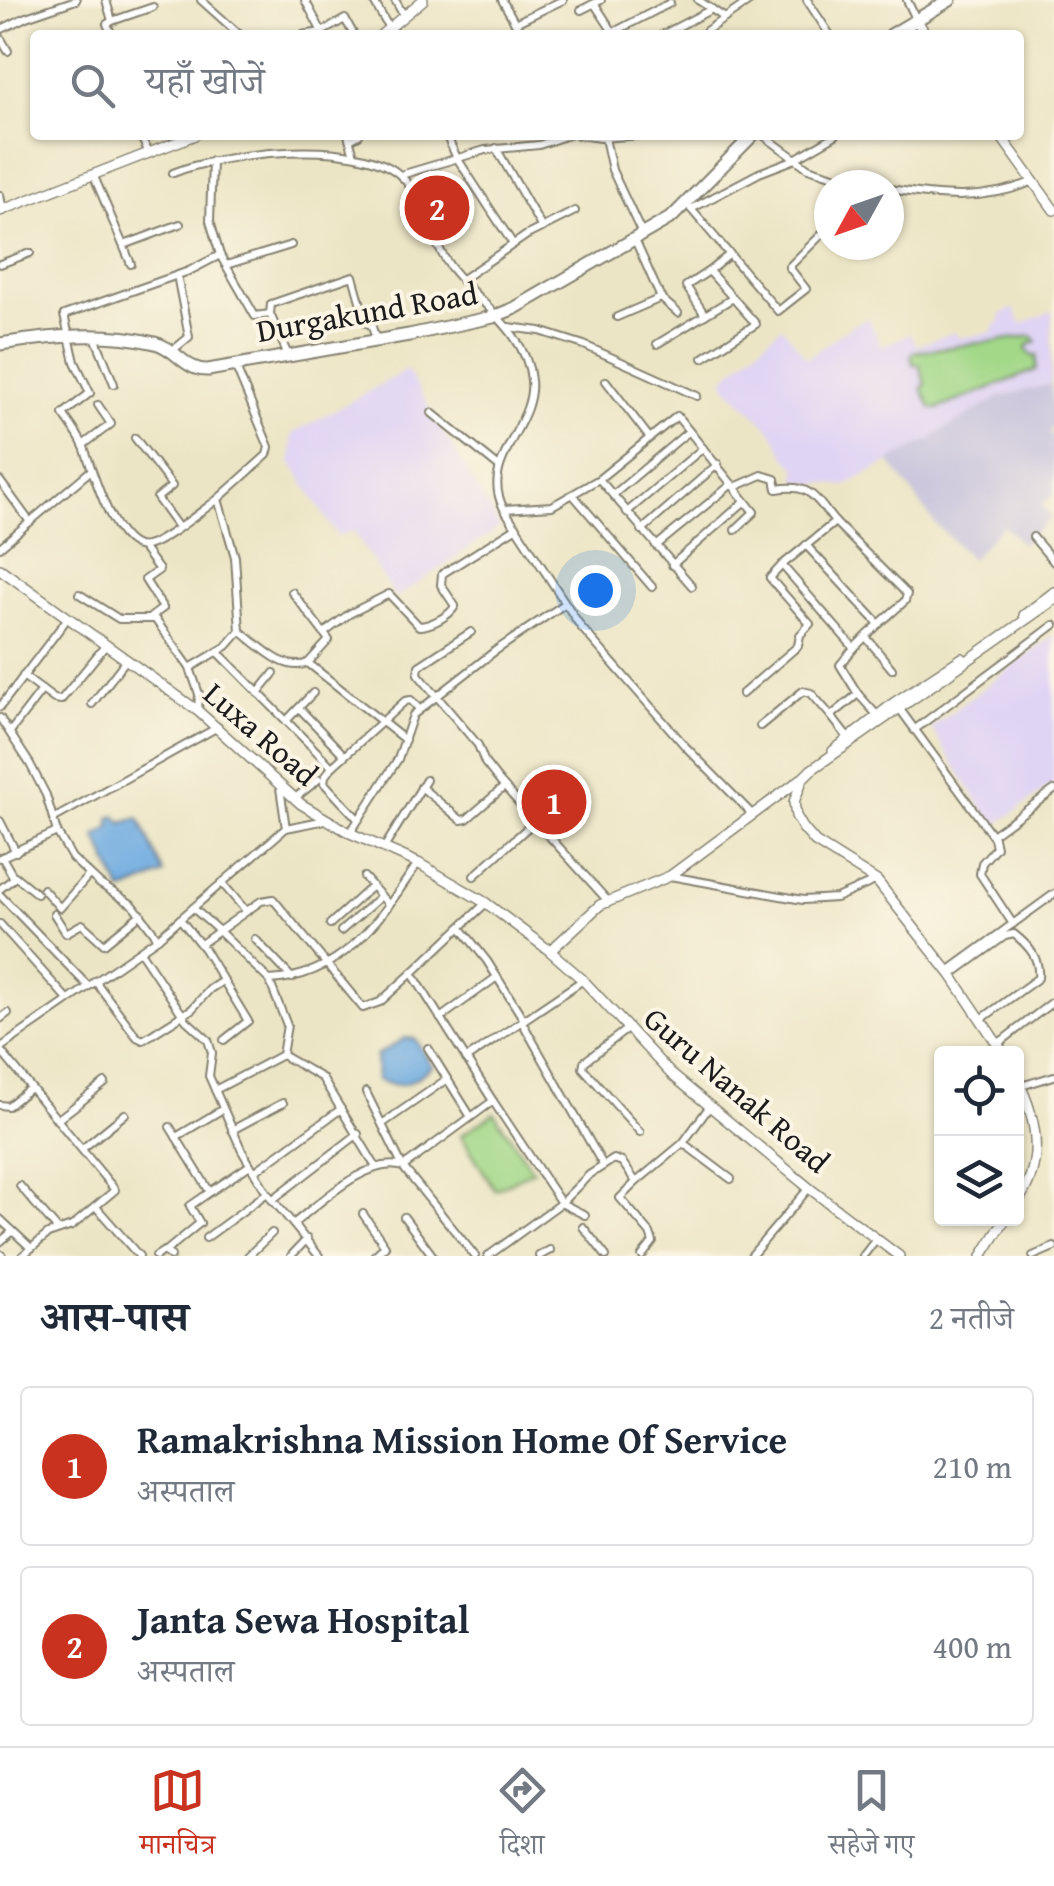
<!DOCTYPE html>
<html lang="hi">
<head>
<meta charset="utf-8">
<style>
	body { margin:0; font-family:"Gentium Book Plus","Noto Serif Devanagari",serif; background:#f2f2f3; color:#1f2937 }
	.controls { position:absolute; right:30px; bottom:30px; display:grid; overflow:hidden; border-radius:10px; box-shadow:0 2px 8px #0004 }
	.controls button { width:90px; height:90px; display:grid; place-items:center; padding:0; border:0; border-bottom:2px solid #e0e1e3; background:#fff; color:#1f2937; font:50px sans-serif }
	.compass { position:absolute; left:814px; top:170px; width:90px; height:90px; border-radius:50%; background:#fff; box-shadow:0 2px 8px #0004; rotate:230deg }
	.you { position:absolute; left:595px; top:590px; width:35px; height:35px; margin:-25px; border:8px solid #fff; border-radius:50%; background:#1a73e8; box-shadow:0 0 0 15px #1a73e833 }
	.badge { display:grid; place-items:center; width:65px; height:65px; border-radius:50%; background:#c8321e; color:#fff; font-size:32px; font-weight:700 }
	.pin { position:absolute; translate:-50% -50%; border:5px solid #fff; box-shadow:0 2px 10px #0006 }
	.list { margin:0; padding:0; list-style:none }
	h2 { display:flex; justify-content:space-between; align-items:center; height:130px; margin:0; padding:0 40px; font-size:42px }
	h2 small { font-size:32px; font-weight:400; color:#747a83 }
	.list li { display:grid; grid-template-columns:65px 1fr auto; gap:30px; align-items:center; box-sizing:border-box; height:160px; margin:0 20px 20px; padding:0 20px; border:2px solid #e0e1e3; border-radius:10px }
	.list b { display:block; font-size:38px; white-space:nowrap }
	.list p { margin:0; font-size:32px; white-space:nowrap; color:#747a83 }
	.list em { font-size:32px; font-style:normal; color:#747a83 }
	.icon { flex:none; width:55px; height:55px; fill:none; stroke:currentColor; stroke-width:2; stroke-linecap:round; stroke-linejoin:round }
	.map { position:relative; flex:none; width:1054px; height:1256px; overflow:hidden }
	.search { position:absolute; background:#fff; box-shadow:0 2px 8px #0004; left:30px; right:30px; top:30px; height:110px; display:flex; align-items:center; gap:25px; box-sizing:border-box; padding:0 35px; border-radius:10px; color:#747a83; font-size:38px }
	.sheet { height:490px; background:#fff }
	nav { display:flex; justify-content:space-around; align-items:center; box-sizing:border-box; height:140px; border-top:2px solid #e0e1e3; background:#fff; font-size:28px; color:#747a83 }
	nav a { display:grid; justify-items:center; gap:5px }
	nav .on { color:#c8321e }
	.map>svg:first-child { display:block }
	.built { fill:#e0d4f4 }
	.industrial { fill:#c4c0db }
	.green { fill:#a3d889; stroke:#607a52; stroke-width:2.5 }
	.water { fill:#6eabe0; stroke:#45647e; stroke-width:2.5 }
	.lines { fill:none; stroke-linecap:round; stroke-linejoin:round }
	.minor-casing { stroke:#848070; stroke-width:10 }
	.tertiary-casing { stroke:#848070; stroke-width:12 }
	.primary-casing { stroke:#848070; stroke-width:15 }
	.minor { stroke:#fff; stroke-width:6 }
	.tertiary { stroke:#fff; stroke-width:9 }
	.primary { stroke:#fff; stroke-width:11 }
	.labels { text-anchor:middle; stroke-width:8; stroke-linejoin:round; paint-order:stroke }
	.street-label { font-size:32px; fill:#1c1c1c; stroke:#fcf5e5 }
</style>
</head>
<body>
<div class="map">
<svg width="1054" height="1256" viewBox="0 0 1054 1256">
	<rect width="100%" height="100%" fill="#fcf5e5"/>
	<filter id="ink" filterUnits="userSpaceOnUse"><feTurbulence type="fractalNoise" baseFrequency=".01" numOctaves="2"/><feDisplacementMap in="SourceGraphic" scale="20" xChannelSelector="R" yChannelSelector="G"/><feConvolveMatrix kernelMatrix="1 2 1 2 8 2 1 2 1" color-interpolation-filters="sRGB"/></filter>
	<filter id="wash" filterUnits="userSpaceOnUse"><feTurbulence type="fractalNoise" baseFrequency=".0048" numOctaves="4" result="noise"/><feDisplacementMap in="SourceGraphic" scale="40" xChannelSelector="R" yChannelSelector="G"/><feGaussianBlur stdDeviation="2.25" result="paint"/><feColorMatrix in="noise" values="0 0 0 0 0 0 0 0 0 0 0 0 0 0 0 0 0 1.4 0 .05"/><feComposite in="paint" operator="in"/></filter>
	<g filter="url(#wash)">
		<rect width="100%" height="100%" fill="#ece5c5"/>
		<g class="built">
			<polygon points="1014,308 1021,324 1052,311 1051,384 1001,397 935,435 935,438 845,486 825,483 806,485 796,480 797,468 786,457 772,431 727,387 724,378 782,326 807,358 854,324 869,318 881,346 910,334 917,346 954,332 959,338 993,332 994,326 1002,320 1000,315"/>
			<polygon points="407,370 500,527 396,598 353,531 337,536 291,462 292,434"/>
			<polygon points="1054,635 1054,783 994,827 931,728"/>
		</g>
		<polygon class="industrial" points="1051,384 1054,427 1049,431 1054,438 1054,495 1042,504 1051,518 1022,544 1003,525 971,559 936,525 889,461 934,438 935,435 1000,397"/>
		<g class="green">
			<polygon points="1032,336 1037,342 1028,345 1027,350 1032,356 1037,355 1036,370 937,409 931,408 922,388 926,385 919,364 914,365 911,356 914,352"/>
			<polygon points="494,1113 533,1170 495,1190 461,1135"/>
		</g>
		<g class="water">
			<polygon points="116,816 122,823 139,818 164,874 122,892 96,836 110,828 110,818"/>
			<path d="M405 1038 415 1039 432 1066C412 1083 402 1090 377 1080L376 1056Z"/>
		</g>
	</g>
	<g filter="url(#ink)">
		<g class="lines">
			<defs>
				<g id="minor">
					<polyline points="106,0 112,21 107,24 112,35"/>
					<polyline points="201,0 240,35"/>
					<polyline points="305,0 322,32"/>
					<polyline points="373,0 393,35"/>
					<polyline points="395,0 404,16"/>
					<polyline points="502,0 522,35"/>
					<polyline points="698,0 725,18"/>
					<polyline points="807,0 830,35"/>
					<polyline points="907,0 916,19"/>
					<polyline points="594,3 615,35"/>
					<polyline points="581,10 601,0"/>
					<polyline points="112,21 153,7"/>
					<polyline points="515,23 563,0"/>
					<polyline points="0,30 26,17 76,0"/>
					<polyline points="706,31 751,0"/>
					<polyline points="614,32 670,3"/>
					<polyline points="249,35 250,35"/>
					<polyline points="302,35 322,32 345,19 354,35"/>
					<polyline points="662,35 712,9"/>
					<polyline points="0,37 8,51"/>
					<polyline points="140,135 149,153"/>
					<polyline points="348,135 354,155"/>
					<polyline points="446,135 457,158 511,241"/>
					<polyline points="578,135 600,138 643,135"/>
					<polyline points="763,135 808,168 863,185"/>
					<polyline points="605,138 612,170 642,234"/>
					<polyline points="350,140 359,135"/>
					<polyline points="496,148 542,228"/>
					<path d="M212 161 210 221 220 255 189 271 64 315 75 362 90 393 63 414C70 424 79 435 84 447 92 468 115 554 146 546 162 543 203 510 218 499"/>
					<path d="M173 173C222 153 361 135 402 177 427 202 430 243 453 270 480 304 527 333 531 380 536 426 478 462 504 509L581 627 685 746 751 813"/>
					<polyline points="93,174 131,264"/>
					<polyline points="401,175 485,150 539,145 568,135"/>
					<path d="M889 189C941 197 984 202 1034 181"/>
					<polyline points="0,195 3,211"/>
					<polyline points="691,209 778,311 806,289 789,267 829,227"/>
					<polyline points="691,209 759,173 793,160 836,135"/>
					<polyline points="124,245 180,224"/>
					<polyline points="220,255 255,316 270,314"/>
					<polyline points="0,264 30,253"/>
					<polyline points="226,265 291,245"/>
					<polyline points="461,280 527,235 575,211"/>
					<polyline points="661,298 678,313"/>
					<polyline points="705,315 686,286 709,271"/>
					<polyline points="617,317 661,298 635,240"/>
					<polyline points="508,327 540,331 584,345 697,396"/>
					<polyline points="95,337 114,384"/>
					<polyline points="657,344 733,298"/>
					<polyline points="172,351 189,337 177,275"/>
					<polyline points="288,355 270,314 271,304 353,276 366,323 371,324 376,339"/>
					<polyline points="703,358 756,324 709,271 730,254"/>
					<polyline points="606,381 649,437"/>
					<polyline points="432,413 499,467"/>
					<polyline points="135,438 172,486 157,498 178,527"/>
					<polyline points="83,445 111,424 98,405"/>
					<polyline points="599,479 677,416 754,512 735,530"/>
					<polyline points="0,481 30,522"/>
					<path d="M735 487 762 475 775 479 777 489C811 483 815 498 835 522"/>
					<polyline points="613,495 689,431"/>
					<polyline points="574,496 652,587"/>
					<polyline points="505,509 552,506 599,479 692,586"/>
					<polyline points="627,512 703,448"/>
					<polyline points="642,530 718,464"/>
					<polyline points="1033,537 1054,562"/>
					<polyline points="806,545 879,624 854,648"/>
					<polyline points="656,546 732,484"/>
					<polyline points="0,547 89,472"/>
					<polyline points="142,547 159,570 145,580 163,608 151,617"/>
					<polyline points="672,565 745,501"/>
					<polyline points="292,592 329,640 308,663"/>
					<polyline points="79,594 119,619 155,619 190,668"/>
					<path d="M240 631C259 645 284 673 308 663L405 740"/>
					<polyline points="471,632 419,666 418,674 478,745 485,763 500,782 608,901"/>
					<path d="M324 633 349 614 389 594 419 626C430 626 450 616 455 606L441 585 442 574 517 527"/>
					<polyline points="866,637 892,669"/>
					<polyline points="218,652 332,767 325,776 324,783 358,819"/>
					<polyline points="23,676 54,699 61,700 105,646"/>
					<polyline points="258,693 274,673"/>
					<polyline points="742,694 798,646 800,635 810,624 770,578 782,565"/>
					<polyline points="858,694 877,715"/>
					<polyline points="92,704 126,660"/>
					<polyline points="0,707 64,623"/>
					<polyline points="299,708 344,755"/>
					<polyline points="899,708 994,838 996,847 982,863 980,874 1013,924"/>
					<polyline points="198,711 199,694 190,668 227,646 240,631 235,557 218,499 267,455 269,447 235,365"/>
					<polyline points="0,718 30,764 46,795 57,832 72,858 100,884 133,905 158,938"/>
					<polyline points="286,721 313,693"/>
					<polyline points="760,726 803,691 811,693 831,716"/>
					<polyline points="914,730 1054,625"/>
					<polyline points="10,732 42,690"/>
					<polyline points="848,738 831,716 858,694 840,665 854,648 782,565 835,522 907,594 905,601 879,624"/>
					<polyline points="332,767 405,701 411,700 419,709"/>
					<polyline points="421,787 461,820 467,819 504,787"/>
					<polyline points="280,788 286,828"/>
					<polyline points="295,798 319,779"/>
					<polyline points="53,819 218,727"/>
					<polyline points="0,821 16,852"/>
					<polyline points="350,833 398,759 413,715 495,651 563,605"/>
					<polyline points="992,835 1054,790"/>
					<polyline points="384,848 426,780"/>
					<polyline points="0,858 57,832"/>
					<polyline points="15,876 37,894"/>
					<polyline points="474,876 535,821"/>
					<polyline points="670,876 803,900 836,898 875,881"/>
					<polyline points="364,877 389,905"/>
					<polyline points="222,883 246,911"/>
					<polyline points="0,889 14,878 2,857"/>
					<polyline points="43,889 60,908 89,875"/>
					<polyline points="0,895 88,986"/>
					<polyline points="486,903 412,973 493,1101"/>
					<polyline points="193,908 219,931 261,901 273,899 363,1008 380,1002 412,973"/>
					<polyline points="54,914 66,933 82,924 104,944 141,914"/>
					<polyline points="180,919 204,949 248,1021 224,1040"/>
					<polyline points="0,924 68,1000"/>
					<polyline points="330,924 372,886"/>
					<polyline points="461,928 487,961 524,1020"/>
					<polyline points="341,931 381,896"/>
					<polyline points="255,939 292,978"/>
					<path d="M201 944 219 931 269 980C343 977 380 919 418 863"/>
					<polyline points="140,951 186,1020 208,1040 212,1053 209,1076 242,1151 267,1193 293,1224"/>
					<polyline points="948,971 1054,894"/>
					<path d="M951 975 1005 936 1014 934C1029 946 1040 958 1038 978L983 1018"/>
					<polyline points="269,980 287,1025 282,1055 322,1078 376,1167"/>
					<polyline points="95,981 137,1037 143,1040 192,1009 210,989 224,980"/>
					<polyline points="440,1018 497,977"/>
					<polyline points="0,1019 8,1013"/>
					<polyline points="522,1022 603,1165"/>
					<polyline points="627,1029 584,1062 583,1068 640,1132"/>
					<polyline points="999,1043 1054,1001"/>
					<polyline points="0,1048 158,938 286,828 326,820"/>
					<polyline points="428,1048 471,1117"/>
					<polyline points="0,1050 115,1190 72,1226 48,1234 22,1256"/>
					<polyline points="466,1059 583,980"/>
					<polyline points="1021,1086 1054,1076"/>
					<polyline points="215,1090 282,1055"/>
					<polyline points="366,1092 403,1167 493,1101 561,1203 488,1256"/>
					<polyline points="0,1105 8,1106 29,1089"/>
					<polyline points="57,1120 105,1083"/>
					<polyline points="382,1124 447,1079"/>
					<polyline points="170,1127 210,1192 250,1165"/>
					<polyline points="232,1130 283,1103"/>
					<polyline points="176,1137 223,1109"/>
					<polyline points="683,1143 731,1179"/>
					<polyline points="82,1149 125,1114"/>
					<polyline points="254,1172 341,1109"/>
					<polyline points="636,1182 620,1198 650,1233 653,1242 642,1256"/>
					<polyline points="20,1186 58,1230"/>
					<polyline points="272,1200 358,1134"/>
					<polyline points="97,1208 139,1256"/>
					<polyline points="363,1214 385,1246 374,1256"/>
					<polyline points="585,1215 561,1203 589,1175 614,1159 622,1162 636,1182 683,1143 710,1106"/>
					<polyline points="404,1217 433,1256"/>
					<polyline points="0,1219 31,1248"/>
					<polyline points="583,1227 606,1256"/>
					<polyline points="206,1238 267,1193"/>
					<polyline points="0,1242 12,1232"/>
					<polyline points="166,1251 200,1223 190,1206 210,1192"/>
					<polyline points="156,1256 164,1251 171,1256"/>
					<polyline points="248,1256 272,1233"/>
					<polyline points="291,1256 307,1239"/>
					<path d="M319 1256 293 1224C319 1204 369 1155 403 1167L475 1256"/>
					<polyline points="539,1256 550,1250"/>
					<polyline points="751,1256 809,1188"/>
					<polyline points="863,1256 877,1238"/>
					<polyline points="1033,1256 1054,1247"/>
				</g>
				<g id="tertiary">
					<polyline points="916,19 926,35"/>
					<polyline points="381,35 423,0"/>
					<polyline points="1000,135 1054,210"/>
					<polyline points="0,211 195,135"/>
					<polyline points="0,569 198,711 301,804 350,833 418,863 486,903 550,951 583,980 671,1074 809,1188 899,1256"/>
					<polyline points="1024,615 1054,592"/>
					<polyline points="833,751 895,702 962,658"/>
					<polyline points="550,951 600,905 670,876 801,779"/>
					<polyline points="1004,1054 951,975 877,881 815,842 803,828 796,816 794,802 803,778 811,770 1054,600"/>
					<path d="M1016 1077C1038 1119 1045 1164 1016 1204"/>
					<polyline points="0,1255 1,1256"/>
					<polyline points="982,1256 1006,1218"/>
				</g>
				<g id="primary">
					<polyline points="891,35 950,0"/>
					<path d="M0 344C50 336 105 331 155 343 176 348 185 371 208 370L409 335 493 317 515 308 672 217 753 135"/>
				</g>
			</defs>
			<use href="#minor" class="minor-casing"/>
			<use href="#tertiary" class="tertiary-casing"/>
			<use href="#primary" class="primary-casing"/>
			<use href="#minor" class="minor"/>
			<use href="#tertiary" class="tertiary"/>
			<use href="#primary" class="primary"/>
		</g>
	</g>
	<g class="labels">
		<g class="street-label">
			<text transform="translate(367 312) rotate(-10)" y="11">Durgakund Road</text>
			<text transform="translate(261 734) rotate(41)" y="11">Luxa Road</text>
			<text transform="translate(737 1090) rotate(41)" y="11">Guru Nanak Road</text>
		</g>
	</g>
</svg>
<div class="controls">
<button><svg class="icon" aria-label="locate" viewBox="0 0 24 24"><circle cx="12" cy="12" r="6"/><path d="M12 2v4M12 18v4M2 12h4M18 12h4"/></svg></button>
<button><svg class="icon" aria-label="layers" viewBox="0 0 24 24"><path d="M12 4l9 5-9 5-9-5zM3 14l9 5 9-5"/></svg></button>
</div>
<svg class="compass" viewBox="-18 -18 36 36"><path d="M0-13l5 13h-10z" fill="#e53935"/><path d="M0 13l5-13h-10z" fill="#747a83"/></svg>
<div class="you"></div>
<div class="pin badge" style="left:554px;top:802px">1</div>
<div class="pin badge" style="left:437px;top:208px">2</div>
<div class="search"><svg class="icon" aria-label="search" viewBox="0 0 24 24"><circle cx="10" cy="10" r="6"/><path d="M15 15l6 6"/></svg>यहाँ खोजें</div>
</div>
<section class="sheet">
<h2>आस-पास<small>2 नतीजे</small></h2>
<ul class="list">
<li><span class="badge">1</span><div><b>Ramakrishna Mission Home Of Service</b><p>अस्पताल</p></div><em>210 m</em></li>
<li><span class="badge">2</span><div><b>Janta Sewa Hospital</b><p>अस्पताल</p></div><em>400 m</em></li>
</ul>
</section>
<nav>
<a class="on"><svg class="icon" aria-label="map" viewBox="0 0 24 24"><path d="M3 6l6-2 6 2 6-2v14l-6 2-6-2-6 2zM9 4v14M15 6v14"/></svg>मानचित्र</a>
<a><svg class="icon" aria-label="directions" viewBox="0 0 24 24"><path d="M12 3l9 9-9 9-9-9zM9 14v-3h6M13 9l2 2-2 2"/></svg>दिशा</a>
<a><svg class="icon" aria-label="saved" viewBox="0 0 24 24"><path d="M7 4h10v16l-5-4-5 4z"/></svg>सहेजे गए</a>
</nav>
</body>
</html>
